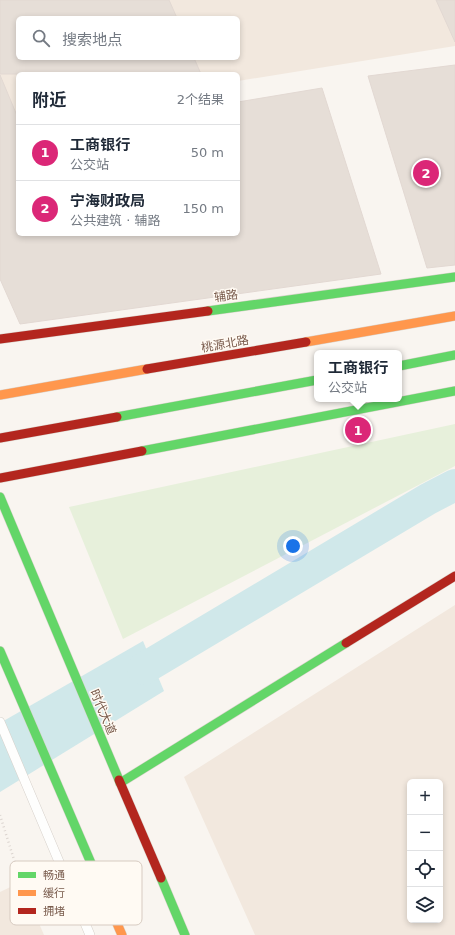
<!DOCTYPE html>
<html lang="zh">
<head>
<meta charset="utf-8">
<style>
	body { margin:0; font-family:"DejaVu Sans","Noto Sans SC",sans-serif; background:#f6f6f7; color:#1f2937 }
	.controls { position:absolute; right:12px; bottom:12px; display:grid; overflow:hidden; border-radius:6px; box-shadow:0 2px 6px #0003 }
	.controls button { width:36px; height:36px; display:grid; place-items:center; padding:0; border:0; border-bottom:1px solid #e0e1e3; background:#fff; color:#1f2937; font:20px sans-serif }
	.you { position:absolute; left:293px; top:546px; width:14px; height:14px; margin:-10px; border:3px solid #fff; border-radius:50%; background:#1a73e8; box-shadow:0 0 0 6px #1a73e833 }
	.badge { display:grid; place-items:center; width:26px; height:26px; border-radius:50%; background:#db2777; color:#fff; font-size:13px; font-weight:700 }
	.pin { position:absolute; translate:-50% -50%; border:2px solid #fff; box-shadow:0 1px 4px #0006 }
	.popup { position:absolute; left:314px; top:350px; width:88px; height:52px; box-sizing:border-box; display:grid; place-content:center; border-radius:6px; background:#fff; filter:drop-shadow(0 1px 3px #0005); font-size:13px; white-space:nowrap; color:#747a83 }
	.popup b { font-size:15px; color:#1f2937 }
	.popup::after { content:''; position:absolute; left:50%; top:100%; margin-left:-8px; border:8px solid transparent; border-top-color:#fff }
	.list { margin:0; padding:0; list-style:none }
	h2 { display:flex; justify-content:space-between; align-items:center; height:52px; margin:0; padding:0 16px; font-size:17px }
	h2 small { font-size:13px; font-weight:400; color:#747a83 }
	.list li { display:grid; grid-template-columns:26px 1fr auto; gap:12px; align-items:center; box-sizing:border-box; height:56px; padding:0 16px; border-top:1px solid #e0e1e3 }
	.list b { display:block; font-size:15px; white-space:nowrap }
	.list p { margin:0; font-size:13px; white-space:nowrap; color:#747a83 }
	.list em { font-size:13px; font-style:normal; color:#747a83 }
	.icon { flex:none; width:22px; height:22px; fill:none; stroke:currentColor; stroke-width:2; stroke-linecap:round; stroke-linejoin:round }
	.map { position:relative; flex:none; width:455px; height:935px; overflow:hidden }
	.search { position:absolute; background:#fff; box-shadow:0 2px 6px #0003; left:16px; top:16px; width:224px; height:44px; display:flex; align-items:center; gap:10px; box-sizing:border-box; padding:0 14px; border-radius:6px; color:#747a83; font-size:15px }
	.panel { position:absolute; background:#fff; box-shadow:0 2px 6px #0003; left:16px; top:72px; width:224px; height:164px; border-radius:6px }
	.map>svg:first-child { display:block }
	.residential { fill:#f2e8de; fill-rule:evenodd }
	.green { fill:#e7f0db }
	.water { fill:#d0e8ea }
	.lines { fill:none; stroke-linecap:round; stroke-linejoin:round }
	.river { stroke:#d0e8ea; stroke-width:32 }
	.building { fill:#e6ded7; stroke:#e2d8d2 }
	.lane-casing { stroke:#d7d1cb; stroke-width:10 }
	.fast-casing { stroke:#d9d2cb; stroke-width:10 }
	.slow-casing { stroke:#d9d2cb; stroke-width:10 }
	.jam-casing { stroke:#d9d2cb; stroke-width:10 }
	.path { stroke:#dcd5d0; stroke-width:2.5; stroke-dasharray:1 3; stroke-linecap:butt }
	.lane { stroke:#fefefd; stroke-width:9 }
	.fast { stroke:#63d668; stroke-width:9 }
	.slow { stroke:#ff974d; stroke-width:9 }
	.jam { stroke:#b3261e; stroke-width:9 }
	.labels { text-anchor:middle; stroke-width:3; stroke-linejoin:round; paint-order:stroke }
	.street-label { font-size:12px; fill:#7a5c4d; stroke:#fffaf3 }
	.key { fill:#fffaf3; stroke:#d7cbc1; stroke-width:1 }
	.key-label { font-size:11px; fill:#7a5c4d }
</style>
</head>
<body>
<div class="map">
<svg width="455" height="935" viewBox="0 0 455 935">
	<rect width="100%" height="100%" fill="#f9f5f0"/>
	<g class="residential">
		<path d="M0 0H455V46L238 81V74H18V117L0 119ZM18 18H238V58H18Z"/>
		<path d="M455 605V935H255L184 777ZM410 782H440V920H410Z"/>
		<polygon points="21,882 44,935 0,935 0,892"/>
	</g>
	<polygon class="green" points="455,424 455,466 123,639 69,507"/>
	<polygon class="water" points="143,641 164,691 0,792 0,723"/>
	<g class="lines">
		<polyline class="river" points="143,669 428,499 455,485"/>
	</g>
	<g class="building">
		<polygon points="0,0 169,0 177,18 18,18 18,58 194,58 201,74 0,74"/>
		<polygon points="436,0 455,0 455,42"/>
		<polygon points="455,65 455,265 427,268 368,76"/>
		<polygon points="0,75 18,118 18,234 238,234 238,102 322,88 381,274 20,324 0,279"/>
	</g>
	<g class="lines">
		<defs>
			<polyline id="lane" points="0,722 90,935"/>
			<g id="fast">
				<polyline points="208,311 455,277"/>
				<polyline points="399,366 455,355"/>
				<polyline points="117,417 317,380"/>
				<polyline points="142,451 455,391"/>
				<polyline points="0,497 119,780"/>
				<polyline points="0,651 100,884"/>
				<polyline points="120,783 346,643"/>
				<polyline points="161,878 185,935"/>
			</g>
			<g id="slow">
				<polyline points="306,342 455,316"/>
				<polyline points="0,395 147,369"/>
				<polyline points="100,884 122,935"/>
			</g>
			<g id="jam">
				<polyline points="0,339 208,311"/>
				<polyline points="147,369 306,342"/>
				<polyline points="0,438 117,417"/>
				<polyline points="0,478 142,451"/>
				<polyline points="346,643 455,576"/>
				<polyline points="119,780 161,878"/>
			</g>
		</defs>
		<use href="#lane" class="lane-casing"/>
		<use href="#fast" class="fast-casing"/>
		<use href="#slow" class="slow-casing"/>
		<use href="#jam" class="jam-casing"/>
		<polyline class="path" points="0,815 21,882"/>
		<use href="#lane" class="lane"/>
		<use href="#fast" class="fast"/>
		<use href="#slow" class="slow"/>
		<use href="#jam" class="jam"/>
	</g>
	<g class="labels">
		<g class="street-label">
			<text transform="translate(226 296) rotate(-8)" y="4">辅路</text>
			<text transform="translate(225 344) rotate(-10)" y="4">桃源北路</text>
			<text transform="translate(103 712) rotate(67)" y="4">时代大道</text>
		</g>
	</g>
	<rect x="10" y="861" width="132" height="64" rx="6" class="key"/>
	<rect x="18" y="872" width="18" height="6" fill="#63d668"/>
	<rect x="18" y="890" width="18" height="6" fill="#ff974d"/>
	<rect x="18" y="908" width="18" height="6" fill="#b3261e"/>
	<g class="key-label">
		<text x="43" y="879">畅通</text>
		<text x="43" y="897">缓行</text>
		<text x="43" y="915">拥堵</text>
	</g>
</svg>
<div class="controls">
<button>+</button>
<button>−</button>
<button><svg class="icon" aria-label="locate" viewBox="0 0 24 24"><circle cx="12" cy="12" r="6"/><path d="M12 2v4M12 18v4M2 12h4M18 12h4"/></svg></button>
<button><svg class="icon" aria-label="layers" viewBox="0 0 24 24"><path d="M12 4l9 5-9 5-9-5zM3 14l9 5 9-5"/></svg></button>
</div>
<div class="you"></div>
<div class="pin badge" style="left:358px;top:430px">1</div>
<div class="popup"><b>工商银行</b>公交站</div>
<div class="pin badge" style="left:426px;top:173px">2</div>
<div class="search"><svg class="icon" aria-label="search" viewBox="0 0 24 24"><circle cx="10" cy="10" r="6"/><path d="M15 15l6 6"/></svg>搜索地点</div>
<section class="panel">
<h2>附近<small>2个结果</small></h2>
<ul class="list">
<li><span class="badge">1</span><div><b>工商银行</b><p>公交站</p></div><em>50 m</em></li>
<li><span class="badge">2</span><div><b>宁海财政局</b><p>公共建筑 · 辅路</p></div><em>150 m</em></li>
</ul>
</section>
</div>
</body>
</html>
